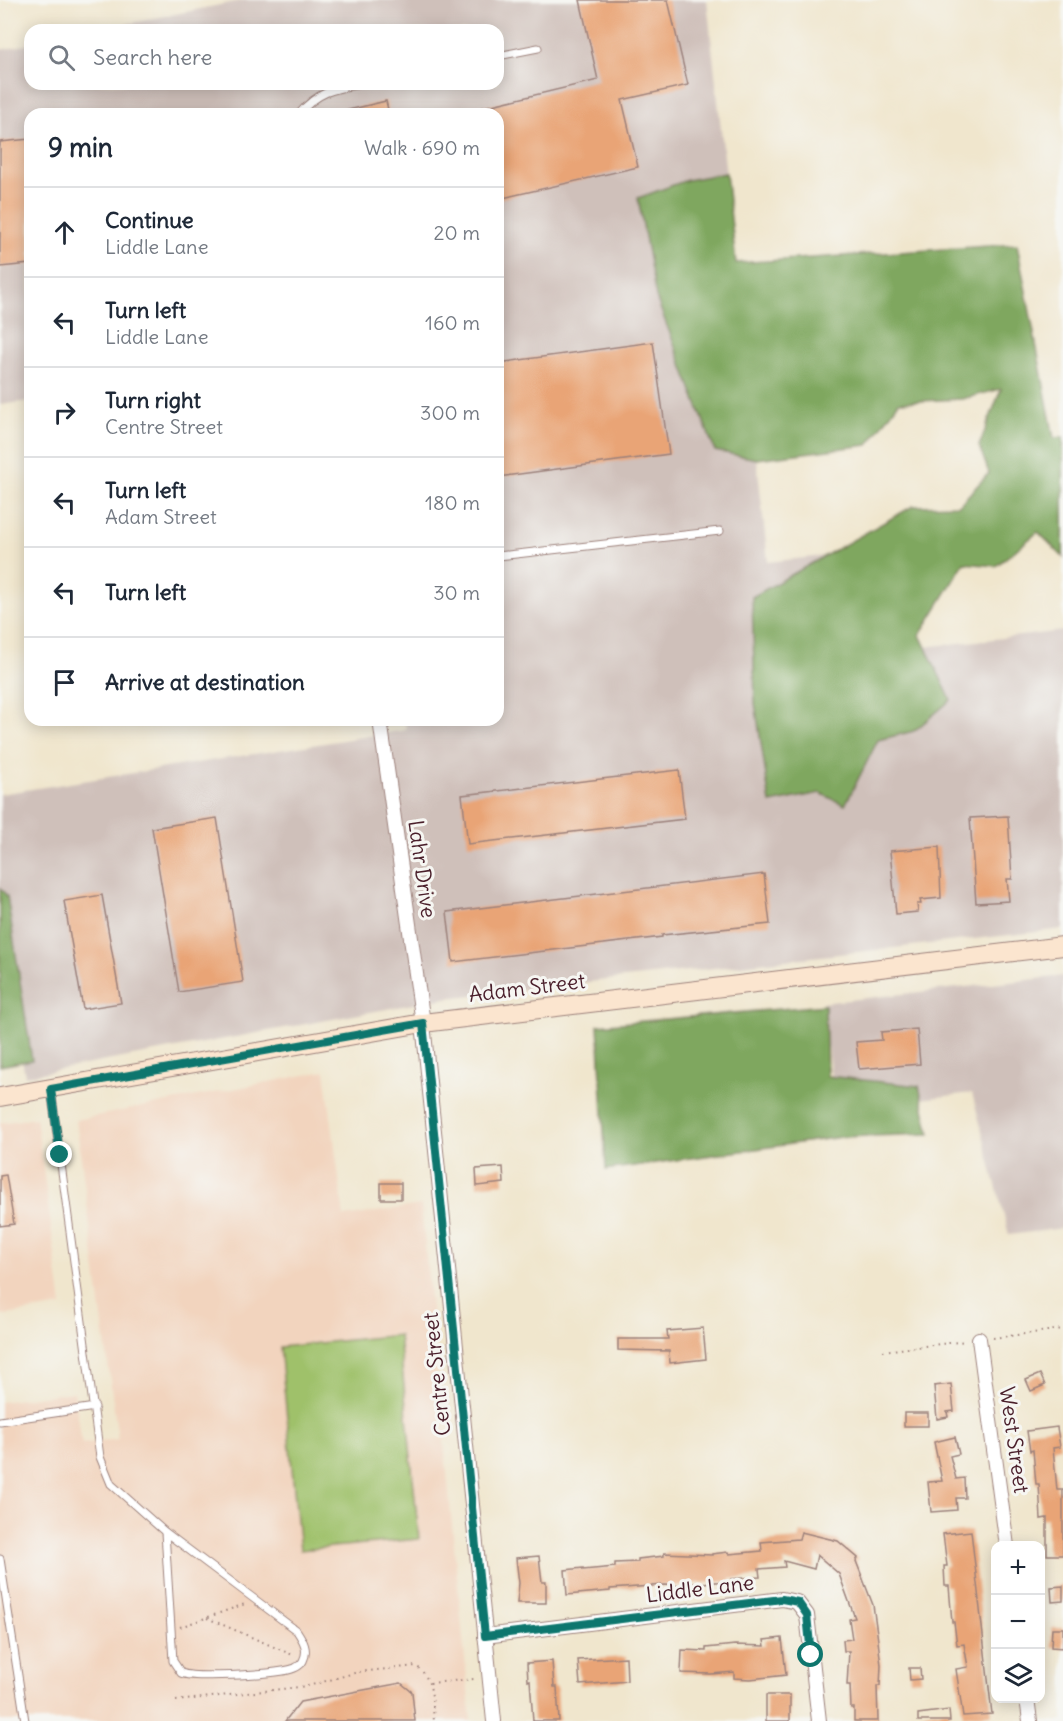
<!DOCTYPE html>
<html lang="en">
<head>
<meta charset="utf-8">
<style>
	body { margin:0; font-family:Delius,sans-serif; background:#f6f6f7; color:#1f2937 }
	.controls { position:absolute; right:18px; bottom:18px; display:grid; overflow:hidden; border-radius:12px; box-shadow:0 3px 15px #0003 }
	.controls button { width:54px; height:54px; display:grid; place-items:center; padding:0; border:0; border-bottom:2px solid #e0e1e3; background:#fff; color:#1f2937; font:30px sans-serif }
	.stop { position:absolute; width:18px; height:18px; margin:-14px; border:4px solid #0f766e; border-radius:50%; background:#fff }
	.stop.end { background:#0f766e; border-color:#fff; box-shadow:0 2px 6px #0008 }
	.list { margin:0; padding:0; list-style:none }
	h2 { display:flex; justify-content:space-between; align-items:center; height:78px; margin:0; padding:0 24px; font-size:26px }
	h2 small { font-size:20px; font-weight:400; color:#747a83 }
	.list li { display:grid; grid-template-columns:39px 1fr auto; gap:18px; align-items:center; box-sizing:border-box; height:90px; padding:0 24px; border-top:2px solid #e0e1e3 }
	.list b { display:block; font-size:22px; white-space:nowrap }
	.list p { margin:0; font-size:20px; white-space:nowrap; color:#747a83 }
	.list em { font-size:20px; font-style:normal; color:#747a83 }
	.icon { flex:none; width:33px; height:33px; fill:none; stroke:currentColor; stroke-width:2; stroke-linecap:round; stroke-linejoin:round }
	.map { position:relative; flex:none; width:1063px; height:1721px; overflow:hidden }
	.search { position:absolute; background:#fff; box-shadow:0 3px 15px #0003; left:24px; top:24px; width:480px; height:66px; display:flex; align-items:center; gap:15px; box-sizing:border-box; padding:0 21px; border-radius:18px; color:#747a83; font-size:22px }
	.panel { position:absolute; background:#fff; box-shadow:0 3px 15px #0003; left:24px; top:108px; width:480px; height:618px; border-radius:18px }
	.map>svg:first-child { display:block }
	.built { fill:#f2d4be }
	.industrial { fill:#cfc0ba }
	.green { fill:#9fc16a; stroke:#74704a; stroke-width:1.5 }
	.forest { fill:#7fa75e; stroke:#646344; stroke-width:1.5 }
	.building { fill:#e9a476 }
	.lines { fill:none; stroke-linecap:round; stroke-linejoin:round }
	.lane-casing { stroke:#9d827c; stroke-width:9 }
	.street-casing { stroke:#9d827c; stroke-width:16 }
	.secondary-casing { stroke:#9d827c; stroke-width:20 }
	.path { stroke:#9d827c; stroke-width:2; stroke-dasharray:1.5 4.5; stroke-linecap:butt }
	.lane { stroke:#fff; stroke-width:7 }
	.street { stroke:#fff; stroke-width:14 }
	.secondary { stroke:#fbe5cf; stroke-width:18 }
	.route { stroke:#0f766e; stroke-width:8 }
	.labels { text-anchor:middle; stroke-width:6; stroke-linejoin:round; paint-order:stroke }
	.street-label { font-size:21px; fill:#4a1f2b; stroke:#f6f6f2 }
</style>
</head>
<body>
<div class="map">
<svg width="1063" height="1721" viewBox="0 0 1063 1721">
	<rect width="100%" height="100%" fill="#f6f6f2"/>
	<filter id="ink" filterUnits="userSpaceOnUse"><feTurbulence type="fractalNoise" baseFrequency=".0167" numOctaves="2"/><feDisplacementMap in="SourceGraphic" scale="12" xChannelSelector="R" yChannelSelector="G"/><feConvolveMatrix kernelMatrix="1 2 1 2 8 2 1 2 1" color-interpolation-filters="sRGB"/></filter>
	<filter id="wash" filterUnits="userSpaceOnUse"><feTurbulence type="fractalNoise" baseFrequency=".008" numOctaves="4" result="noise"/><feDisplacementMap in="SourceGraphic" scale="24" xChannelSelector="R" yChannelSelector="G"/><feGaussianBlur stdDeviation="1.35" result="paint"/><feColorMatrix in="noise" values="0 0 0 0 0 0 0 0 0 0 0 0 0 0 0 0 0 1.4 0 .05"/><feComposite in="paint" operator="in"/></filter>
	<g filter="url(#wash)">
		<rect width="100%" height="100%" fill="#f0e6cd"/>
		<g class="built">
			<polygon points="325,1071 344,1217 421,1205 471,1721 0,1721 0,1402 74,1392 82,1444 118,1439 76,1120"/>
			<polygon points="36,1118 62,1306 0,1316 0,1123"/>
		</g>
		<g class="industrial">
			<polygon points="244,0 707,0 768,562 851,553 864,654 1063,631 1063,929 446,998 25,1076 0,926 0,794 406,730 405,720 498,720 498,114 30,114 30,401 0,405 0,50 30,44 30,84 498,84 498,30 98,30"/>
			<polygon points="1063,976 1063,1228 1009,1235 972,1093 835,1109 822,1003"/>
		</g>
		<polygon class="green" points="399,1335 419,1539 300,1550 280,1347"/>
		<g class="forest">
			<polygon points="726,173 736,263 1017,244 1054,438 1063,437 1063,557 1038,532 996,566 964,563 920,635 951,700 914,731 878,740 845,805 820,793 770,803 755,703 752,597 913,506 959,505 989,473 979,446 1001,389 962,399 899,402 868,445 757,459 715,451 656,297 638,198 687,180"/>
			<polygon points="0,888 7,896 32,1060 0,1066"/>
			<polygon points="825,1005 827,1076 919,1086 930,1134 842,1137 606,1170 598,1025"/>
		</g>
		<g id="blocks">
			<g class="building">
				<polygon points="580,0 668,0 688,85 622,100 638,167 498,199 498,114 471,114 471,110 598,80"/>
				<polygon points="386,101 389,114 349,114 348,110"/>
				<polygon points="30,139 30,264 0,267 0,142"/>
				<polygon points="653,342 669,454 498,477 498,363"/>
				<polygon points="679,770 685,819 468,844 462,795"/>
				<polygon points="1008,816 1012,879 1007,879 1009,901 976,903 970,818"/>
				<polygon points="217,818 243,982 179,992 152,828"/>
				<polygon points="939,847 941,898 920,900 921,904 917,904 918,912 896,914 890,851"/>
				<polygon points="764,874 770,924 662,935 662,937 453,962 447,912"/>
				<polygon points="102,895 121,1003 83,1009 64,901"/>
				<polygon points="917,1029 920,1064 859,1069 856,1042 882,1040 881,1032"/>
				<polygon points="503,1167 504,1183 477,1186 476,1169"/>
				<polygon points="6,1175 14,1224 0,1226 0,1176"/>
				<rect x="381" y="1183" width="20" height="16"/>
				<polygon points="703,1328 706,1359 670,1363 669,1351 618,1350 618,1339 668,1339 667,1331"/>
				<polygon points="1040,1374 1045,1385 1031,1391 1026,1380"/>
				<polygon points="951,1384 954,1411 947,1412 948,1417 937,1419 934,1386"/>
				<rect x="904" y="1413" width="24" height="13"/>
				<polygon points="1057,1427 1060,1447 1053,1448 1057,1490 1063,1490 1063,1555 1047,1555 1047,1518 1041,1519 1039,1484 1036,1484 1033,1450 1030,1451 1027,1431"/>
				<polygon points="955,1437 959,1454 950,1456 956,1479 964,1478 965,1498 956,1498 957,1510 931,1512 928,1482 942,1481 934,1442"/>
				<polygon points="971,1531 992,1714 963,1716 956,1669 968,1667 964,1644 957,1645 954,1622 952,1622 949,1586 945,1586 944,1566 947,1566 943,1534"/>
				<polygon points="801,1532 838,1541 858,1558 856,1561 873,1605 877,1633 881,1665 880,1686 877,1686 878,1721 854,1721 854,1708 851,1708 850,1685 847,1685 849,1651 844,1651 843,1640 852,1639 849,1619 855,1618 839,1574 817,1555 814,1569 784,1561 785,1567 759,1569 760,1577 731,1579 731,1581 685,1584 685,1586 665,1585 610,1589 610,1591 567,1595 565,1570 583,1568 583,1570 615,1567 615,1563 638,1562 638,1559 664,1556 664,1553 712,1555 712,1554 728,1552 729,1554 762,1551 761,1542 799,1539"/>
				<polygon points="539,1556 542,1582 546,1582 546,1603 517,1603 519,1583 516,1558"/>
				<polygon points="1063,1586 1063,1601 1052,1602 1051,1587"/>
				<polygon points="1052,1628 1063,1628 1063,1648 1051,1647"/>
				<polygon points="782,1638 786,1675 750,1679 734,1678 734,1672 711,1674 681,1673 682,1650 706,1651 706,1648 735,1645 765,1646 764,1640"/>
				<polygon points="626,1657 627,1681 580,1685 578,1660"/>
				<polygon points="552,1661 554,1687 557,1687 559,1721 533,1721 530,1680 528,1681 527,1663"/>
				<polygon points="909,1668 920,1668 921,1679 910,1680"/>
				<polygon points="401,1683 412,1692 415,1721 285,1721 300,1702"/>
				<rect x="766" y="1695" width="24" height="26"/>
				<polygon points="949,1710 950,1721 918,1721 918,1714"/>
			</g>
		</g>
	</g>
	<g filter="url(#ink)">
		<use href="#blocks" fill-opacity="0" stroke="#9d827c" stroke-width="1.5"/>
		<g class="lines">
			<defs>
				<g id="lane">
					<polyline points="498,56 538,48"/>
					<path d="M299 114C317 92 333 89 360 84"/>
					<polyline points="498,556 720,531"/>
					<polyline points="51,1089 100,1457 111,1484 165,1532"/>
					<polyline points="0,1421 95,1407"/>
					<path d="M165 1532 297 1631C303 1640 309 1650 303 1661 300 1667 290 1670 283 1671 266 1674 195 1679 181 1673L173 1661Z"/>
					<polyline points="0,1559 25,1721"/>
				</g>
				<g id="street">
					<polyline points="380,720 423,1023 494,1721"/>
					<polyline points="979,1339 1007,1546"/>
					<polyline points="485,1636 782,1599 797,1602 807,1615 819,1721"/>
					<polyline points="1027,1698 1030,1721"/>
				</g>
				<polyline id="secondary" points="0,1097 423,1023 1063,946"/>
			</defs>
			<use href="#lane" class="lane-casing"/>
			<use href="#street" class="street-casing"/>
			<use href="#secondary" class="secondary-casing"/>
			<g class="path">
				<polyline points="993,1338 1063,1329"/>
				<polyline points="883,1351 966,1341"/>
				<polyline points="207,1618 295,1656"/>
				<polyline points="180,1627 245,1604"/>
				<polyline points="430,1683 474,1679"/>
				<path d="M176 1701 308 1686 358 1672 416 1666C434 1679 432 1700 434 1721"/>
			</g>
			<use href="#lane" class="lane"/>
			<use href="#street" class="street"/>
			<use href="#secondary" class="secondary"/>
		</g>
	</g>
	<g class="lines" filter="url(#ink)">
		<polyline class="route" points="60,1155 51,1089 423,1023 485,1636 782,1599 798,1602 807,1615 811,1655"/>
	</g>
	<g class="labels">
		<g class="street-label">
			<text transform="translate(422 869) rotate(82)" y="7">Lahr Drive</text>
			<text transform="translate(527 988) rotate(-7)" y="7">Adam Street</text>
			<text transform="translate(437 1374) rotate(-96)" y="7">Centre Street</text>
			<text transform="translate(1014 1440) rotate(82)" y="7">West Street</text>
			<text transform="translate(700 1589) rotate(-7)" y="7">Liddle Lane</text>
		</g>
	</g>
</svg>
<div class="controls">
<button>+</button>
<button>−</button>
<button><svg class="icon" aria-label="layers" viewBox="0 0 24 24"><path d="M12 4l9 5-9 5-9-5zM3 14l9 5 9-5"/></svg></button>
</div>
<div class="stop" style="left:811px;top:1655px"></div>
<div class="stop end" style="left:60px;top:1155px"></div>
<div class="search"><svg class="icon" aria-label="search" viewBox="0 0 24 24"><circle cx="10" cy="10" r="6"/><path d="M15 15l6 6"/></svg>Search here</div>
<section class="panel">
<h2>9 min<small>Walk · 690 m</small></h2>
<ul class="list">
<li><svg class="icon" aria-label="ahead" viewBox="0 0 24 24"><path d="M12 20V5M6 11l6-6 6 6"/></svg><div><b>Continue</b><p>Liddle Lane</p></div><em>20 m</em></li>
<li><svg class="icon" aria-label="left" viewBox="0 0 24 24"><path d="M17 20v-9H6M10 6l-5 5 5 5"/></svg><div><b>Turn left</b><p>Liddle Lane</p></div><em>160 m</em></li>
<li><svg class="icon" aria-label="right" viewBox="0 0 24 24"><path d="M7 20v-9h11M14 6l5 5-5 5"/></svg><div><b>Turn right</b><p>Centre Street</p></div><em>300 m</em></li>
<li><svg class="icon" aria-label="left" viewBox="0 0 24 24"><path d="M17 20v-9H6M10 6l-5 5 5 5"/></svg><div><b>Turn left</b><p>Adam Street</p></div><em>180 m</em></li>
<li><svg class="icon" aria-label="left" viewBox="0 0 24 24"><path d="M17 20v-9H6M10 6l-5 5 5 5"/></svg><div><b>Turn left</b></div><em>30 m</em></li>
<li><svg class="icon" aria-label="arrive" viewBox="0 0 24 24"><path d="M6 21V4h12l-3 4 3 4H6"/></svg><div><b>Arrive at destination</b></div></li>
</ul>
</section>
</div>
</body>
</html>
